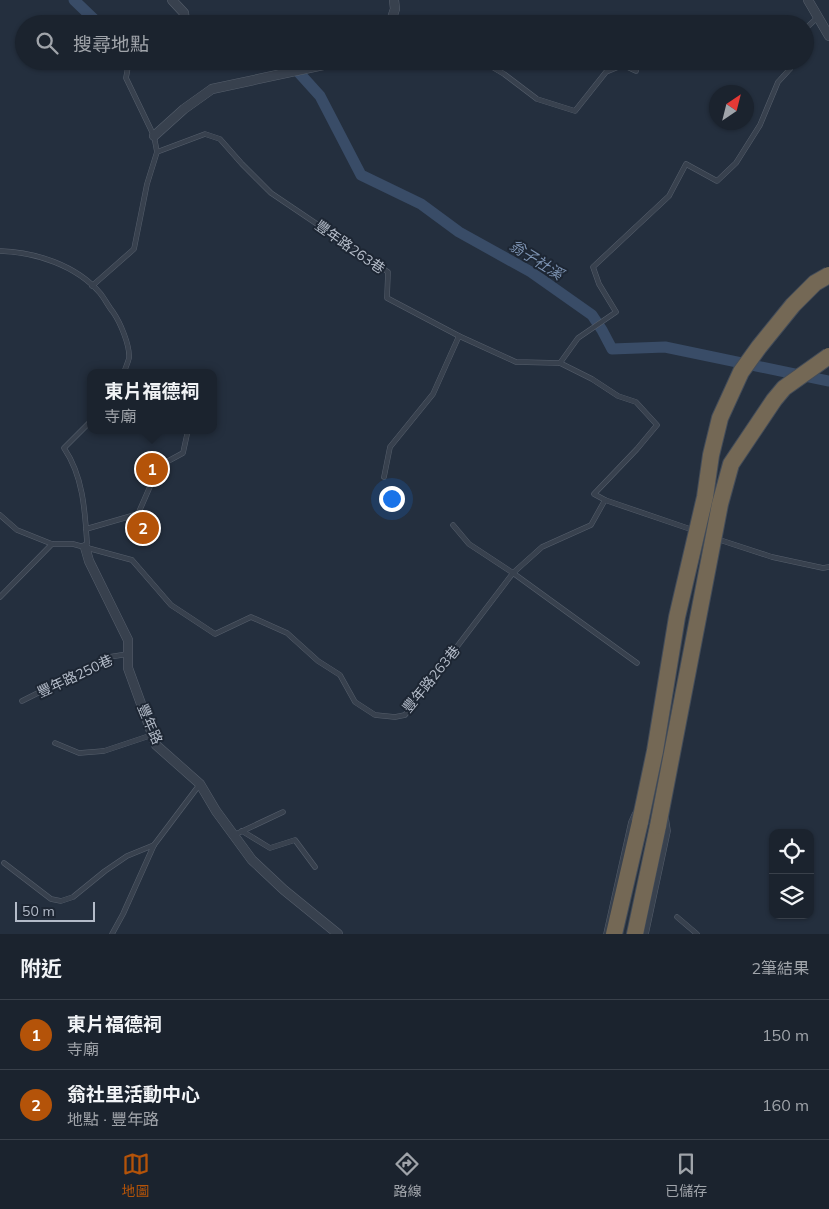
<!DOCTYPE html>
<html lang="zh-TW">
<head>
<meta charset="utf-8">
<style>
	body { margin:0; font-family:Mulish,"Noto Sans TC",sans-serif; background:#282f3a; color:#f1f3f6 }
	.controls { position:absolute; right:15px; bottom:15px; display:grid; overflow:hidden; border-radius:10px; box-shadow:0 1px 4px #0004 }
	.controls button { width:45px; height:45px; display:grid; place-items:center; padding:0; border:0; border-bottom:1px solid #39404a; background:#1b232e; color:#f1f3f6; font:25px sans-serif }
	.compass { position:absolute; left:709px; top:85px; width:45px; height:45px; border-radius:50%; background:#1b232e; box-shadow:0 1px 4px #0004; rotate:35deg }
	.scale { position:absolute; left:15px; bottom:12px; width:80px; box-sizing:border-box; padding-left:5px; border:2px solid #b4bcc9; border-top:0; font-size:14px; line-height:18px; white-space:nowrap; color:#b4bcc9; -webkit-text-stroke:4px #1d2633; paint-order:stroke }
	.you { position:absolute; left:391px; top:498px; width:18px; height:18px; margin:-12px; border:4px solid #fff; border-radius:50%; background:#1a73e8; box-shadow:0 0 0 8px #1a73e833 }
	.badge { display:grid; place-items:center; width:32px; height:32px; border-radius:50%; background:#b45309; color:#fff; font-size:16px; font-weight:700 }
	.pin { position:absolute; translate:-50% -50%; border:2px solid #fff; box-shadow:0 1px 5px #0006 }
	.popup { position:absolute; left:87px; top:369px; width:130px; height:65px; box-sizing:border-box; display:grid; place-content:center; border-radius:10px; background:#1b232e; filter:drop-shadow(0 1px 4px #0005); font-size:16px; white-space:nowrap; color:#a0a4aa }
	.popup b { font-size:19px; color:#f1f3f6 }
	.popup::after { content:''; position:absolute; left:50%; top:100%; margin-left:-10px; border:10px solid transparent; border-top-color:#1b232e }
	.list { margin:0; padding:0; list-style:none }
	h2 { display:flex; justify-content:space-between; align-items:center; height:65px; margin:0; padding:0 20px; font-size:21px }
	h2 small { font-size:16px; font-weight:400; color:#a0a4aa }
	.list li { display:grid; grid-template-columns:32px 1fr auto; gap:15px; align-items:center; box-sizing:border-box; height:70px; padding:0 20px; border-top:1px solid #39404a }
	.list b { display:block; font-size:19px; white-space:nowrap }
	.list p { margin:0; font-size:16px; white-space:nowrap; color:#a0a4aa }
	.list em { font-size:16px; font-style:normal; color:#a0a4aa }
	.icon { flex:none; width:28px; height:28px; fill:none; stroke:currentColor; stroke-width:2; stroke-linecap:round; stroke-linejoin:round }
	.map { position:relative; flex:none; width:829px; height:934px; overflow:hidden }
	.search { position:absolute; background:#1b232e; box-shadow:0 1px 4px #0004; left:15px; right:15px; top:15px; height:55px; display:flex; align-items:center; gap:12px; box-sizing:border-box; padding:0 18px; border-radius:28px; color:#a0a4aa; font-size:19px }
	.sheet { height:205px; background:#1b232e }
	nav { display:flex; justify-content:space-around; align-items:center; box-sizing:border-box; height:70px; border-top:1px solid #39404a; background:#1b232e; font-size:14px; color:#a0a4aa }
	nav a { display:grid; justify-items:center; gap:2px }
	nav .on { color:#b45309 }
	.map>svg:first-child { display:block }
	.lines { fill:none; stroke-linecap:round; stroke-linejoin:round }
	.canal { stroke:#394c67; stroke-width:11 }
	.building { fill:#455162; stroke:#1f2835 }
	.service-casing { stroke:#565f6c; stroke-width:5.5 }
	.minor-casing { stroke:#565f6c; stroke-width:10 }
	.motorway-casing { stroke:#434c59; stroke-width:18 }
	.service { stroke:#38414e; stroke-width:4.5 }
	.minor { stroke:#38414e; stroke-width:9 }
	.motorway { stroke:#746855; stroke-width:16 }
	.motorway-bridge-casing { stroke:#434c59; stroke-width:18; stroke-linecap:butt }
	.motorway-bridge { stroke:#746855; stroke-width:16 }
	.labels { text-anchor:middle; stroke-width:4; stroke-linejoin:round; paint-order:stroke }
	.street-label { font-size:14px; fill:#b4bcc9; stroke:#1d2633 }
	.water-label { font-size:15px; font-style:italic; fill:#7c92b1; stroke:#1d2633 }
</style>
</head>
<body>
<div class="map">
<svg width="829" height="934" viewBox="0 0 829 934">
	<rect width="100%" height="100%" fill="#242f3e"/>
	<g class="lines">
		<g class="canal">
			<polyline points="74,0 99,24"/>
			<polyline points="280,61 292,65 320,96 361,175 421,204 459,232 531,272 592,315 602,330 612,349 665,347 829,381"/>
		</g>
	</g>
	<polygon class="building" points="153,517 153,537 133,537 132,520"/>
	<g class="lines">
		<defs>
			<g id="service">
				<polyline points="805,29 817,18"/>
				<polyline points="482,61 504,74 537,99 575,111 606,72 623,65 636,71"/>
				<polyline points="157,152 205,134 220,139 242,164 271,193 388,272 387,298 459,336 516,362 560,363 592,379 618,396 636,402 657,425 637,449 594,494 605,500 693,530"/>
				<path d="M0 251C35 252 76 265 100 293 105 299 108 306 113 312 120 322 130 345 129 358 128 363 125 368 124 373"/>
				<polyline points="92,286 134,249 147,184 157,152 154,136 126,78 129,61"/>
				<polyline points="560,363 578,338 616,312 599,284 593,267 669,196 686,164 717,181 736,163 760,125 778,82 790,69 793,61"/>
				<polyline points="384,477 390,447 433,394 459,336"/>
				<polyline points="0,515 17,530 52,544 73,544 132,560 171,605 215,634 251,617 287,633 318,661 340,675 355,702 375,715 395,717 405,715 513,573 542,547 591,525 605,500"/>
				<polyline points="453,525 469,544 513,573 637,663"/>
				<polyline points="86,529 138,514 159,466 183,453 188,430"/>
				<polyline points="717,539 772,557 823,568 829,567"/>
				<path d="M85 547 87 543C85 510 83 476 64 448L91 421"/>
				<polyline points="0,597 52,544"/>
				<polyline points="22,701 109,657 128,654"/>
				<polyline points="55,743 79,753 104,751 152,735"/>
				<polyline points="242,831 270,848 295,840 315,867"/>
				<polyline points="234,835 283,812"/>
				<polyline points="4,863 51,899 61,901 73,897 105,871 127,856 154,845"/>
				<polyline points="677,917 697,934"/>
				<polyline points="112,934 123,914 154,845 200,784"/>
				<polyline points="606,934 631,822 635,813"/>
				<polyline points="646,934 668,831 666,818"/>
			</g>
			<g id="minor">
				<polyline points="172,0 184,13 185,22 180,24"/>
				<polyline points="808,0 829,36"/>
				<polyline points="390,24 395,9 394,0"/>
				<polyline points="154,136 184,109 212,89 342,61"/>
				<polyline points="85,547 89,561 128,640 128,668 156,745 200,784 216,811 252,860 284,890 338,934"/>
			</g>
			<g id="motorway">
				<polyline points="614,934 640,822"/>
				<polyline points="635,934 658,826"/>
			</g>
		</defs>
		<use href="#service" class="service-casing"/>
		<use href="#minor" class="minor-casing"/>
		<use href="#motorway" class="motorway-casing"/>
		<use href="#service" class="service"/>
		<use href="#minor" class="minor"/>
		<use href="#motorway" class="motorway"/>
		<defs>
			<g id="motorway-bridge">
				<polyline points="640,822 655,751 677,617 705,497 711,455 720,418 741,372 759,347 793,305 815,283 829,275"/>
				<polyline points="658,826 720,504 731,464 774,400 784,388 829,356"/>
			</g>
		</defs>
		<use href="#motorway-bridge" class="motorway-bridge-casing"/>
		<use href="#motorway-bridge" class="motorway-bridge"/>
	</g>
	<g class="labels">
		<g class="street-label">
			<text transform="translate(350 247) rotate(35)" y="5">豐年路263巷</text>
			<text transform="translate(75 676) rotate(-25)" y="5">豐年路250巷</text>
			<text transform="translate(431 679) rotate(-51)" y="5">豐年路263巷</text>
			<text transform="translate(150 724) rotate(67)" y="5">豐年路</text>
		</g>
		<g class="water-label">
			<text transform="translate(536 260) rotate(32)" y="5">翁子社溪</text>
		</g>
	</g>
</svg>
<div class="controls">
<button><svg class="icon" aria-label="locate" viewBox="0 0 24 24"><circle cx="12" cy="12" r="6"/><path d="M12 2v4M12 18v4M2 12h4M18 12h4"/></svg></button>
<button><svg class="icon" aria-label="layers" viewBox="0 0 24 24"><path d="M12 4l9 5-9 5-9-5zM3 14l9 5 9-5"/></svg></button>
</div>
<svg class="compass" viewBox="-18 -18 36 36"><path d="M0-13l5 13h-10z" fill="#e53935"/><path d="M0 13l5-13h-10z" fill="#a0a4aa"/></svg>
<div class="scale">50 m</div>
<div class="you"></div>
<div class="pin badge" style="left:152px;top:469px">1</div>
<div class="popup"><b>東片福德祠</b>寺廟</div>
<div class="pin badge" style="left:143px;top:528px">2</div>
<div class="search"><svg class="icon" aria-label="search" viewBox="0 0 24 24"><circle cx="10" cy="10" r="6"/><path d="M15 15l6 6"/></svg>搜尋地點</div>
</div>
<section class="sheet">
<h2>附近<small>2筆結果</small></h2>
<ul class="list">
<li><span class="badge">1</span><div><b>東片福德祠</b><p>寺廟</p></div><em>150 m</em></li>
<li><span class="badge">2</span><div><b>翁社里活動中心</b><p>地點 · 豐年路</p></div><em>160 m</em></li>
</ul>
</section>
<nav>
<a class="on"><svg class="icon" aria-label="map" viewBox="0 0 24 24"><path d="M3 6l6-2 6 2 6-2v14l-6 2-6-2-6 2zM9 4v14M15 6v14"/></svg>地圖</a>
<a><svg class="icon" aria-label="directions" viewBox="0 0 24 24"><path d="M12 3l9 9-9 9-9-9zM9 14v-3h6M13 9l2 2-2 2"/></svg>路線</a>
<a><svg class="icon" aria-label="saved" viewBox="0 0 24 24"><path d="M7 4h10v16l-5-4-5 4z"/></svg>已儲存</a>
</nav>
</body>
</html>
